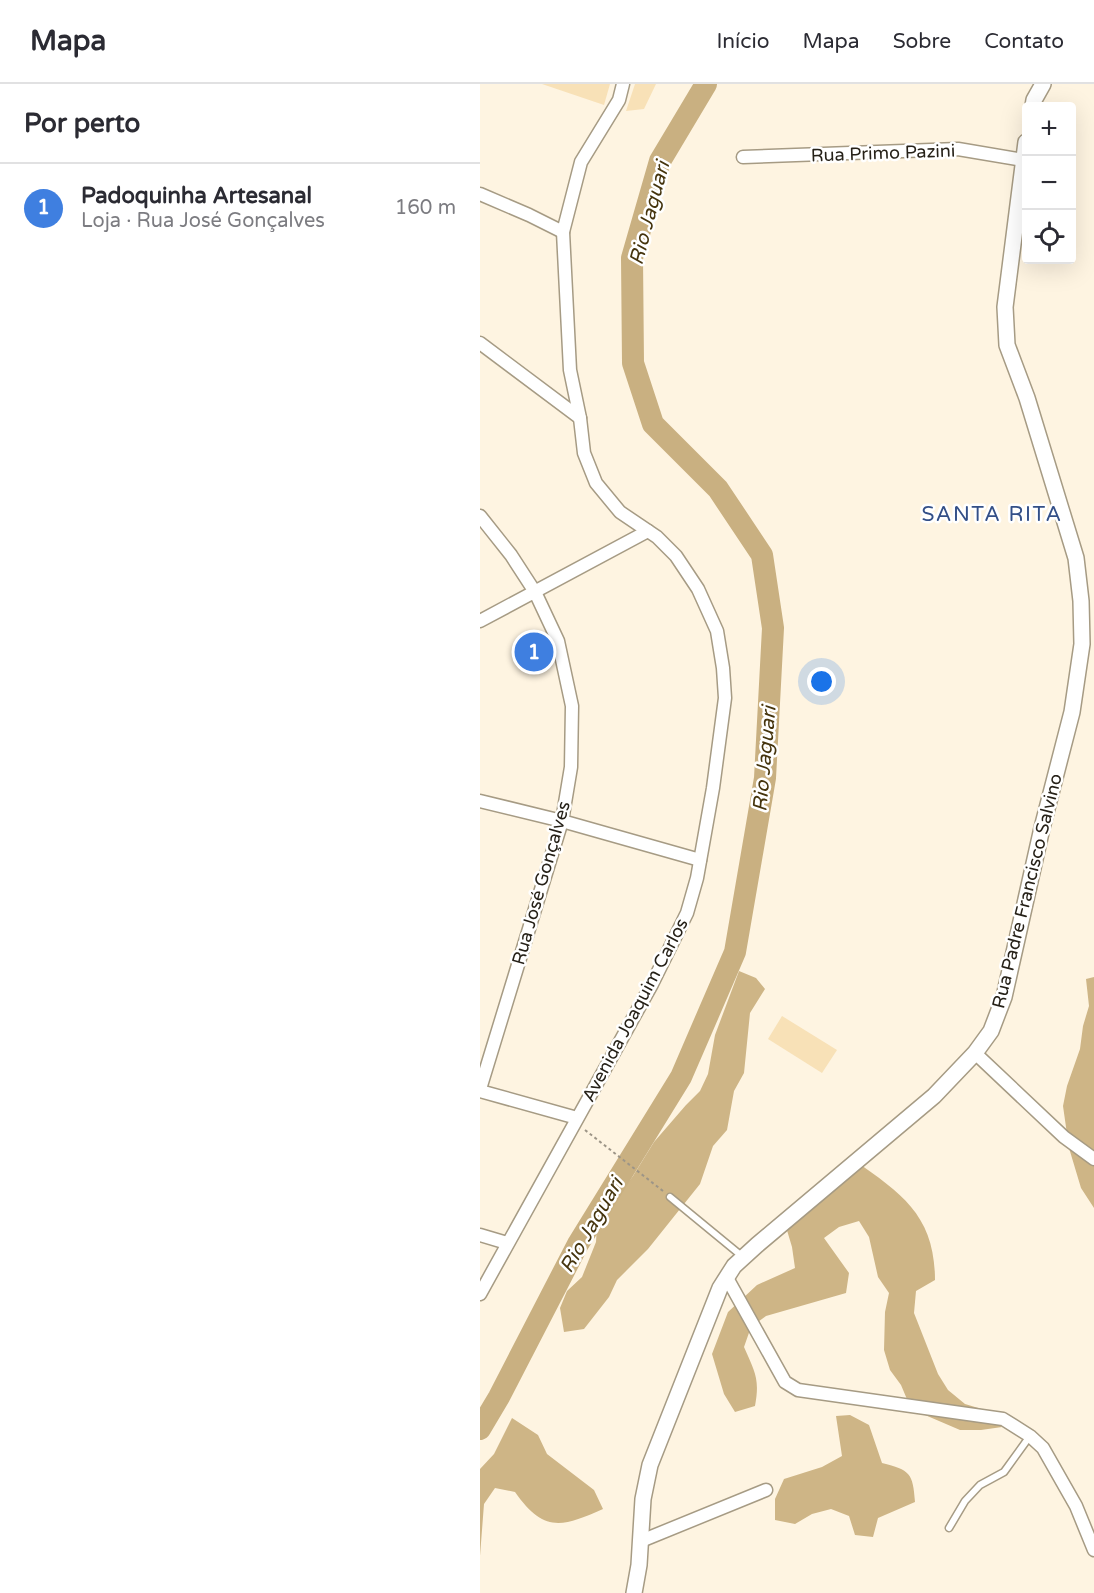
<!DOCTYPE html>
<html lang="pt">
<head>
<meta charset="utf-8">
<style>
	body { margin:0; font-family:"Varela Round",sans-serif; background:#f2f2f3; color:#2b2b33 }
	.controls { position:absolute; right:18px; top:18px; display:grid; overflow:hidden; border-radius:6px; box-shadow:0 6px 24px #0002 }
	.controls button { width:54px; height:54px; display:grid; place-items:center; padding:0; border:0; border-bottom:2px solid #e1e1e2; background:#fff; color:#2b2b33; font:30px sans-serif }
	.you { position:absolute; left:342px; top:598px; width:21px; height:21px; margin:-15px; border:4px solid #fff; border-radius:50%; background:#1a73e8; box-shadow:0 0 0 9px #1a73e833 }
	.badge { display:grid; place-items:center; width:39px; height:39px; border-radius:50%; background:#db2777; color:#fff; font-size:20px; font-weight:700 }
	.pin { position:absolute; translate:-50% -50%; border:3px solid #fff; box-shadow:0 2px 6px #0006 }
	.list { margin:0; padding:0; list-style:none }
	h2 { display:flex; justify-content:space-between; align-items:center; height:78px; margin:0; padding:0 24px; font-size:26px }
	h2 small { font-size:20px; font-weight:400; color:#7c7c81 }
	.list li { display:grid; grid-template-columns:39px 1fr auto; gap:18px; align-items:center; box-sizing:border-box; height:90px; padding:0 24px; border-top:2px solid #e1e1e2 }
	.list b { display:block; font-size:22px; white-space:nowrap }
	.list p { margin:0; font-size:20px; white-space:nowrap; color:#7c7c81 }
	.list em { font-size:20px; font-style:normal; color:#7c7c81 }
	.icon { flex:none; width:33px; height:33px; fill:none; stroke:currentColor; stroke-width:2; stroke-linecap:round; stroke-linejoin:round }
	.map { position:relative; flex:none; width:614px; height:1509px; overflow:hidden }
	header { display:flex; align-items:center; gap:36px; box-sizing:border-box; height:84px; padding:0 30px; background:#fff; border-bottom:2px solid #e1e1e2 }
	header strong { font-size:28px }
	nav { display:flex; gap:33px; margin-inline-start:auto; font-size:21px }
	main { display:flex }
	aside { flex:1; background:#fff }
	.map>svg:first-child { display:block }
	.green { fill:#f8e1b7 }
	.forest { fill:#ceb586 }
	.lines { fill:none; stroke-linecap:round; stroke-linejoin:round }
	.river { stroke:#c9b081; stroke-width:22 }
	.building { fill:#cfc3ac }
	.service-casing { stroke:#a69b84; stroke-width:9 }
	.minor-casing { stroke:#a69b84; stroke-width:15 }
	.tertiary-casing { stroke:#a69b84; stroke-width:18 }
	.path { stroke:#9d9587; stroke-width:2; stroke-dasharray:3 3; stroke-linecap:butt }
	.service { stroke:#fff; stroke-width:6 }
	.minor { stroke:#fff; stroke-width:12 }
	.tertiary { stroke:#fff; stroke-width:15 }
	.labels { text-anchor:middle; stroke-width:5; stroke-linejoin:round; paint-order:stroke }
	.street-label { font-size:18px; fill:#262118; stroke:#fff }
	.water-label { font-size:20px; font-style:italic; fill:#45340d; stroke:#fff }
	.quarter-label { font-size:21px; letter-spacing:1.5px; fill:#334f87; stroke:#fff }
</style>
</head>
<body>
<header>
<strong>Mapa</strong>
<nav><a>Início</a><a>Mapa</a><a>Sobre</a><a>Contato</a></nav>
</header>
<main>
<aside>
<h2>Por perto<small></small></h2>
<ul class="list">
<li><span class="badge" style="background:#3f7fe0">1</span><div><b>Padoquinha Artesanal</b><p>Loja · Rua José Gonçalves</p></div><em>160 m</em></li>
</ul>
</aside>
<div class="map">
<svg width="614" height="1509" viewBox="0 0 614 1509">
	<rect width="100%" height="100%" fill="#fef4e1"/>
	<g class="green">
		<polygon points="62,0 130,0 124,21"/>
		<polygon points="155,0 176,0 164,25 146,27"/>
		<polygon points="302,932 357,966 342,989 288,955"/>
	</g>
	<g class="forest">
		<polygon points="259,887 276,894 285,905 270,929 264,989 254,1007 247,1046 233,1062 220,1100 168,1165 137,1196 129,1213 104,1245 84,1248 80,1224 87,1207 102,1193 116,1158 117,1140 153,1092 174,1058 206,1021 220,1007 228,990 235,951"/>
		<polygon points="614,893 614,1124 601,1104 589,1064 583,1022 587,1002 600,965 603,942 609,922 606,895"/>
		<path d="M375 1077C423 1110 455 1133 455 1196L436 1207 434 1229 458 1290 468 1306 485 1320 505 1326 522 1343 501 1346H480L445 1331 429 1320 421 1301 410 1286 404 1266 405 1228 409 1209 398 1193 389 1153 379 1137 359 1143 344 1154 369 1189 366 1209 286 1232 271 1243 264 1263C275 1288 280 1295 275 1322L255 1328 244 1310 232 1270 248 1228 277 1201 315 1184 312 1163 306 1143Z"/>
		<path d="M370 1331 389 1341 402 1379C430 1386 433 1389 435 1418L398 1434 393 1453 375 1451 369 1432 351 1425 332 1430 315 1440 295 1436V1415L304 1395 342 1383 362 1372 356 1332Z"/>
		<path d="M32 1334 58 1351 67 1370 114 1406 123 1425C81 1444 63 1448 35 1408L15 1404 4 1420 0 1472V1385L14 1370Z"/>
	</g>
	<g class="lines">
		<polyline class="river" points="0,1345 19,1313 98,1160 201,993 255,868 285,694 293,544 282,471 238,405 173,340 153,279 152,174 180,77 226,0"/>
	</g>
	<polygon class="building" points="64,555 70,572 45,580 39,563"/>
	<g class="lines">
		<defs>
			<g id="service">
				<polyline points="190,1113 263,1173"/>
				<polyline points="469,1444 485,1417 500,1401 524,1388 550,1352"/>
			</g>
			<g id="minor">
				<polyline points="263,73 478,65 543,76"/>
				<polyline points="0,110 49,131 83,148"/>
				<polyline points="0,259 100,334"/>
				<polyline points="0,432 31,471 55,508 78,557 92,622 91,683 82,737 0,1005"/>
				<polyline points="0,537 168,447"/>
				<polyline points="0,717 82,737 220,776"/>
				<polyline points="495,969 584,1053 614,1075"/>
				<polyline points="0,1007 97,1034"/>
				<polyline points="0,1151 27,1159"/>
				<polyline points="247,1194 305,1298 318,1306 523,1335 550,1352 563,1364 596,1422 614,1466"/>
				<polyline points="0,1210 172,900 207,829 217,794 233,704 245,614 243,584 237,547 218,505 196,472 177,453 140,428 116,399 104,369 100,334 90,286 83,148 101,78 139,16 143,0"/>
				<polyline points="161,1457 286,1406"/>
			</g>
			<g id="tertiary">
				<polyline points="553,22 554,16 563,0"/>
				<polyline points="154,1509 159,1481 163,1415 170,1381 240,1204 254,1182 277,1161 454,1012 495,969 511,947 524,913 562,744 592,628 602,560 601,517 596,474 547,314 527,261 525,223 546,58"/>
			</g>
		</defs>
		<use href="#service" class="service-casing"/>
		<use href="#minor" class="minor-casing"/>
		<use href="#tertiary" class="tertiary-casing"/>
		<polyline class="path" points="105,1046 183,1107"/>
		<use href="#service" class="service"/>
		<use href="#minor" class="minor"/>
		<use href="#tertiary" class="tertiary"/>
	</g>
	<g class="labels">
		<g class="street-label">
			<text transform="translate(403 69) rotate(-2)" y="6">Rua Primo Pazini</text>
			<text transform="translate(61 799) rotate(-74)" y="6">Rua José Gonçalves</text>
			<text transform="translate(547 807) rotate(-76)" y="6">Rua Padre Francisco Salvino</text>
			<text transform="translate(155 926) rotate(-62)" y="6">Avenida Joaquim Carlos</text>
		</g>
		<g class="water-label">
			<text transform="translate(169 129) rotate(-75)" y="7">Rio Jaguari</text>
			<text transform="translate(284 675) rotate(-85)" y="7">Rio Jaguari</text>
			<text transform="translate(111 1141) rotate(-60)" y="7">Rio Jaguari</text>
		</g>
		<g class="quarter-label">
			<text x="512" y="437">SANTA RITA</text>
		</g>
	</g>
</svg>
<div class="controls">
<button>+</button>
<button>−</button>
<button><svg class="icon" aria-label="locate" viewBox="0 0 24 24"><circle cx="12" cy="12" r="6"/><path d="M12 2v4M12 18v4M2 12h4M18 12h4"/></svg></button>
</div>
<div class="you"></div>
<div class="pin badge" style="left:54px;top:568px;background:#3f7fe0">1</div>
</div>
</main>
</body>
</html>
